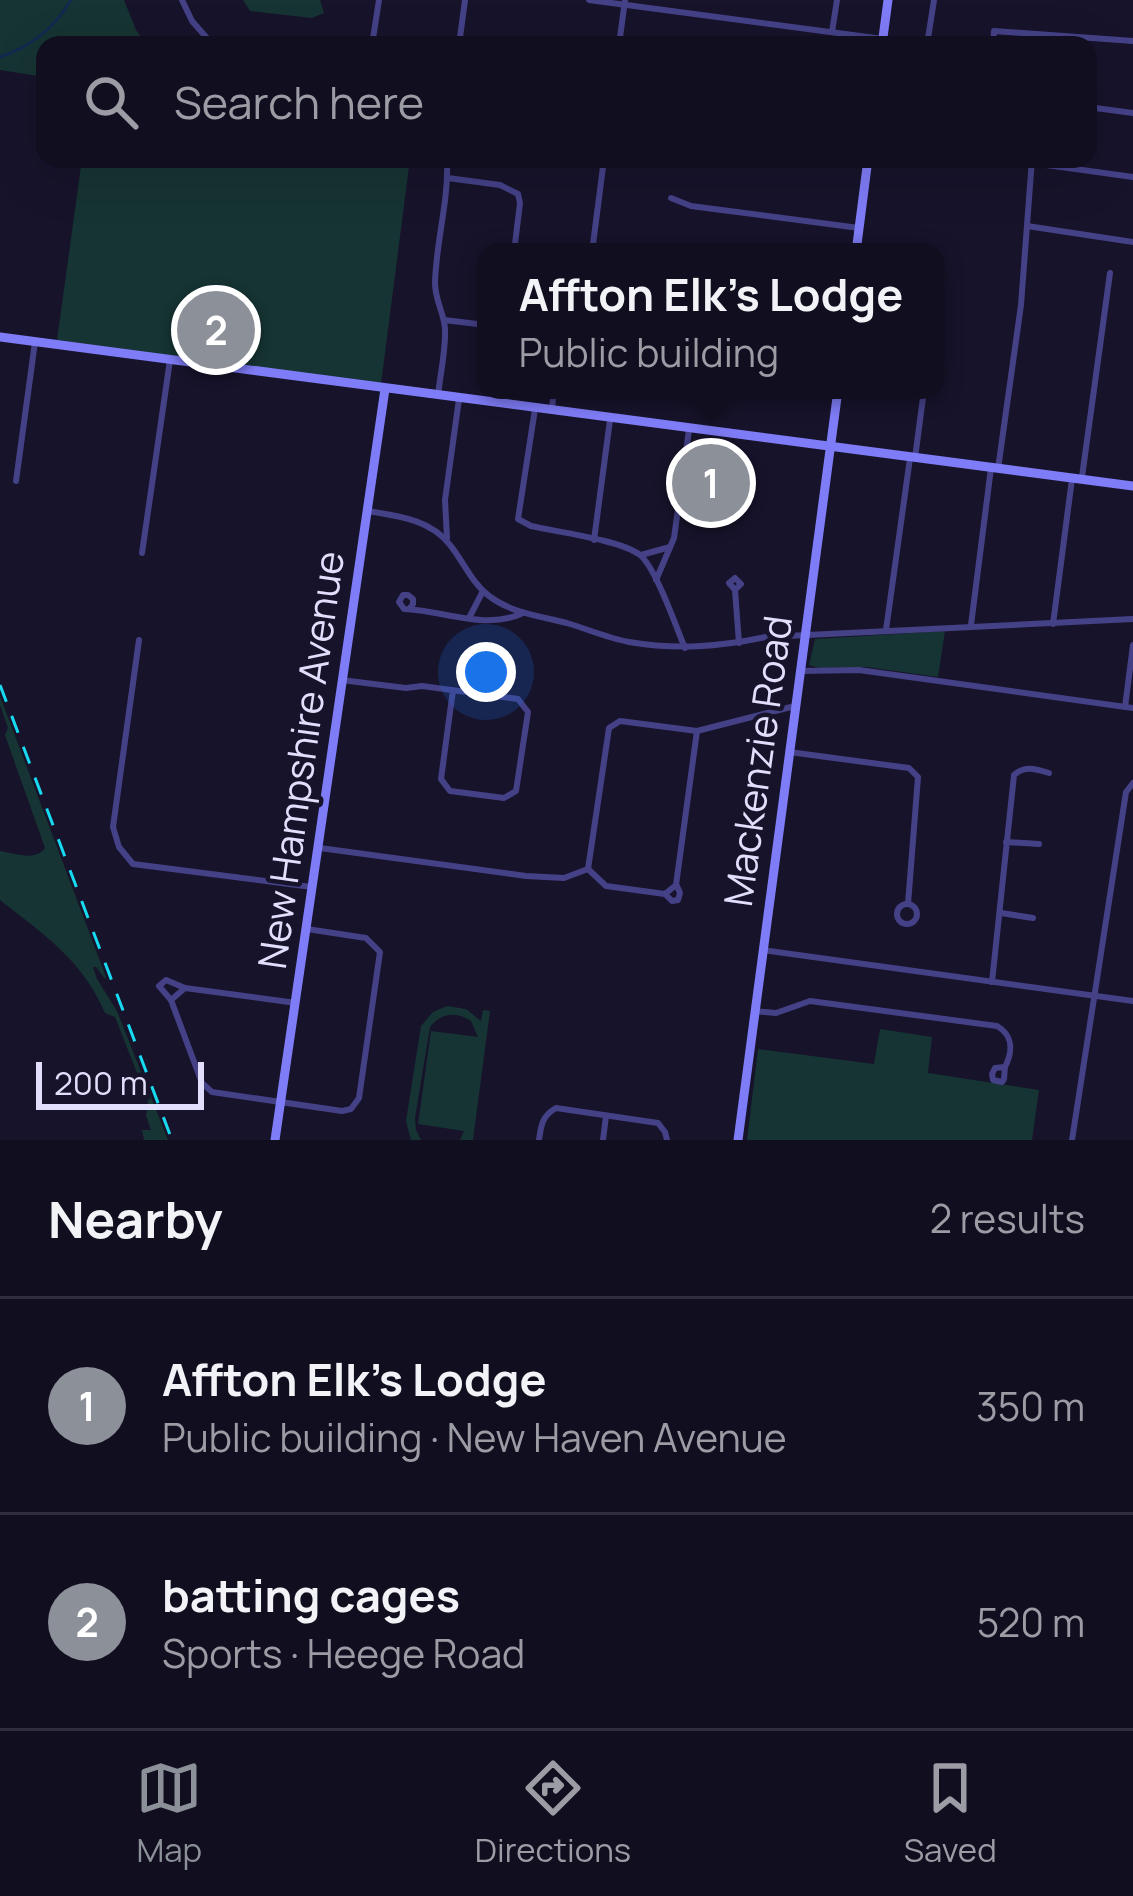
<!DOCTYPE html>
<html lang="en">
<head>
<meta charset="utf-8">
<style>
	body { margin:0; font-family:Manrope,sans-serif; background:#1a1729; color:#f1f3f6 }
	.scale { position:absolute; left:36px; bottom:30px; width:168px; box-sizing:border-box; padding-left:12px; border:6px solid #e2dffd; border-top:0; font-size:33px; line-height:42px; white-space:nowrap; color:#e2dffd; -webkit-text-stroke:9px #17132b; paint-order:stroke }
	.you { position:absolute; left:486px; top:672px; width:42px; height:42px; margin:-30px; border:9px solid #fff; border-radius:50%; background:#1a73e8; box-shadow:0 0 0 18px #1a73e833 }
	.badge { display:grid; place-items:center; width:78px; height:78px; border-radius:50%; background:#8c9099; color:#fff; font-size:39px; font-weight:700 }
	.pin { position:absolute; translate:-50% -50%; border:6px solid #fff; box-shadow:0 3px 12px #0006 }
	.popup { position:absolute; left:477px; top:243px; width:468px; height:156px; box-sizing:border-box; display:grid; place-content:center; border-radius:24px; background:#110e20; filter:drop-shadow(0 3px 9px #0005); font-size:39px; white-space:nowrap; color:#9c9ca5 }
	.popup b { font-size:45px; color:#f1f3f6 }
	.popup::after { content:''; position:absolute; left:50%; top:100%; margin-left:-24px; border:24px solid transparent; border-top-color:#110e20 }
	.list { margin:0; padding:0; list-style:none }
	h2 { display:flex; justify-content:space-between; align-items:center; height:156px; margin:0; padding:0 48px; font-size:51px }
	h2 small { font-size:39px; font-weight:400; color:#9c9ca5 }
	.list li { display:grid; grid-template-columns:78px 1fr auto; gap:36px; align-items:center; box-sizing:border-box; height:216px; padding:0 48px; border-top:3px solid #302e3e }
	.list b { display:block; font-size:45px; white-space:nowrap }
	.list p { margin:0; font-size:39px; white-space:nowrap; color:#9c9ca5 }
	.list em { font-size:39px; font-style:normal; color:#9c9ca5 }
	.icon { flex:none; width:66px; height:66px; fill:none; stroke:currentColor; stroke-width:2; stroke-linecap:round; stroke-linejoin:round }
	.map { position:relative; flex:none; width:1133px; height:1140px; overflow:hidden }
	.search { position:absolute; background:#110e20; box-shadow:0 12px 48px #0002; left:36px; right:36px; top:36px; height:132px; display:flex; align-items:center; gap:30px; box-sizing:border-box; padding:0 42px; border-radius:24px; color:#9c9ca5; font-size:45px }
	.sheet { height:588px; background:#110e20 }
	nav { display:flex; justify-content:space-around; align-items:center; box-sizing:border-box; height:168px; border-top:3px solid #302e3e; background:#110e20; font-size:33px; color:#9c9ca5 }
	nav a { display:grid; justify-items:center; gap:6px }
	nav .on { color:#8c9099 }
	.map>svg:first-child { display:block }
	.green { fill:#163433 }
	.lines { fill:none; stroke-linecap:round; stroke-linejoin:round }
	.stream { stroke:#13294f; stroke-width:3 }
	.street { stroke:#444187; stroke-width:6 }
	.secondary { stroke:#7f7cf7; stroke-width:9 }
	.rail { stroke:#17daf1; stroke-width:3; stroke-dasharray:18 15; stroke-linecap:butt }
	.labels { text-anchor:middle; stroke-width:9; stroke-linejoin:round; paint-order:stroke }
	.street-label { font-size:39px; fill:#e2dffd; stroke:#17132b }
</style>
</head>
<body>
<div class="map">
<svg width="1133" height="1140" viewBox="0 0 1133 1140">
	<rect width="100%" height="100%" fill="#17132b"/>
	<g class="green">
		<polygon points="0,0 124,0 136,30 147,45 45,45 45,77 0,70"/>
		<polygon points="243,0 320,0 324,13 312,18 250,11"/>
		<polygon points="82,159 410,159 381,384 57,340"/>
		<polygon points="945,631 938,677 867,667 819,668 809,665 815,639"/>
		<path d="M0 696 106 977 105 979 96 967H93L97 979 117 1011 168 1140H144L142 1130H151L146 1116 148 1101 115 1017 105 1013C82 959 44 935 0 900V851C14 853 35 862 45 848L5 735 8 728 0 705Z"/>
		<path d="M447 1006 466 1009 481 1021 483 1010 490 1011 473 1140H460L464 1131 418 1124 431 1031 478 1037 471 1021C456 1011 441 1013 430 1027L415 1118 416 1130 421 1140H411L406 1121 421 1026 433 1012Z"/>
		<polygon points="880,1029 932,1037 928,1073 1039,1090 1032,1140 747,1140 758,1049 874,1064"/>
	</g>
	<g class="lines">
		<path class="stream" d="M0 57C30 47 55 27 71 0"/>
		<g class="street">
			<polyline points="182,0 192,21 213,45"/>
			<polyline points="589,0 883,39"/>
			<polyline points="832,32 837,0"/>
			<polyline points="372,45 379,0"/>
			<polyline points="459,45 465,0"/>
			<polyline points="619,45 625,0"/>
			<polyline points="927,45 934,0"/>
			<polyline points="993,45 994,31 1133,41"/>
			<polyline points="1088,107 1133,113"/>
			<polyline points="816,159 867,165"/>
			<polyline points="1032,163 1133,177"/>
			<polyline points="448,178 500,185 518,194 520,203 514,252"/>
			<polyline points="671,198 691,206 859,228"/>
			<polyline points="1027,226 1133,242"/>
			<polyline points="592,252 604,159"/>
			<polyline points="936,303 936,300"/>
			<polyline points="444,320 486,325"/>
			<path d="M438 396C440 374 446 351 445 329 444 313 435 300 435 283 436 241 449 201 447 159"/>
			<polyline points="552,408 554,390"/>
			<path d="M535 409 518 519 531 526C557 532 621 540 640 555 656 568 676 627 685 648"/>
			<polyline points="915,458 924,390"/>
			<polyline points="998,469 1021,305 1032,159"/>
			<polyline points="1082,477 1110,273"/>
			<polyline points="16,481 35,342"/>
			<path d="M367 511C397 516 430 519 450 545 463 561 472 583 489 596 511 613 540 616 567 623 587 629 608 638 629 642 676 650 719 647 766 637L1133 619"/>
			<polyline points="447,538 445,500 459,399"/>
			<polyline points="594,540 610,420"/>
			<polyline points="142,553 170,360"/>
			<polyline points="641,555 670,547"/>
			<polyline points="656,580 674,538 689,430"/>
			<polyline points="735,590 741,584 735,578 729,583 735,590 739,643"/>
			<path d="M410 608 413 604V599L408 595H403L399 602 404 609C442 610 486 631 523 613"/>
			<polyline points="469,618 483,591"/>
			<polyline points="1053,624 1072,479"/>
			<polyline points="971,625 991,468"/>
			<polyline points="886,630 910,458"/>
			<polyline points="139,640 113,827 119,847 133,864 312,887"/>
			<polyline points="800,671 859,670 1133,708"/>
			<polyline points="341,680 406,688 422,686 518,699 528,712 516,791 504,798 450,791 441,779 453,690"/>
			<polyline points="1125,707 1133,645"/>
			<polyline points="789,752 909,768 918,777 908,904"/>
			<polyline points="1006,842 1039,844"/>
			<polyline points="320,848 526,876 564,878 588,869"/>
			<polyline points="588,869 609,728 620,721 697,731 795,706"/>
			<polyline points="588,869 606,886 665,894 676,885 697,731"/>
			<polyline points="665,894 672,901 678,900 680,893 677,886"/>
			<circle cx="907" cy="914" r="10"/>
			<polyline points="1001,913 1033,918"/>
			<polyline points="762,950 1133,1001"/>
			<path d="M992 982 1014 775C1025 765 1036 769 1049 773"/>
			<polyline points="185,988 166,980 159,986 171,1000 202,1083 212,1092 342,1111 351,1109 359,1098 380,952 366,938 307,929"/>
			<polyline points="171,1000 185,988 296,1003"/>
			<path d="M754 1011 776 1013 810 1001 997 1026C1013 1035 1013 1051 1005 1067L995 1068 992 1074 993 1080 1002 1082 1004 1079 1005 1067"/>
			<path d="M539 1140C541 1125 542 1116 556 1108L658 1123 665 1132 667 1140"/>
			<polyline points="603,1140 606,1116"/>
			<polyline points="1072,1140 1126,792 1133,783"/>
		</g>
		<g class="secondary">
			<polyline points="882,45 888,0"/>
			<polyline points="856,252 868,159"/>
			<polyline points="0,337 1133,486"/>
			<polyline points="275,1140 385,389"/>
			<polyline points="738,1140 838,390"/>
		</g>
		<polyline class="rail" points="0,685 172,1140"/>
	</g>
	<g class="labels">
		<g class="street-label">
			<text transform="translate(301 760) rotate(-82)" y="14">New Hampshire Avenue</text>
			<text transform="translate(758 761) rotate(-82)" y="14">Mackenzie Road</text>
		</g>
	</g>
</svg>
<div class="scale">200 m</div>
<div class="you"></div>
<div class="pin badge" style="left:711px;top:483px">1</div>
<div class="popup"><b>Affton Elk's Lodge</b>Public building</div>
<div class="pin badge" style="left:216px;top:330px">2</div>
<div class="search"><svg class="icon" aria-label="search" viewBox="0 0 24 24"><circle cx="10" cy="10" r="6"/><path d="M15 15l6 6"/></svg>Search here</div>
</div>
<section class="sheet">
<h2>Nearby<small>2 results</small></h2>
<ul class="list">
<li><span class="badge">1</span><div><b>Affton Elk's Lodge</b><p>Public building · New Haven Avenue</p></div><em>350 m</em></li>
<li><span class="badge">2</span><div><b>batting cages</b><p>Sports · Heege Road</p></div><em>520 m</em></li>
</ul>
</section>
<nav>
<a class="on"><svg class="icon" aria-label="map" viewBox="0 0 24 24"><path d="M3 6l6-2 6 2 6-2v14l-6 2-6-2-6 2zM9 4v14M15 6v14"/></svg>Map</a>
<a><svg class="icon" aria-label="directions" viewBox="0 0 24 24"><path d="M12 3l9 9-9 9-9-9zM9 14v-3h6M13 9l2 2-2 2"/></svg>Directions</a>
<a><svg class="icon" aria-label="saved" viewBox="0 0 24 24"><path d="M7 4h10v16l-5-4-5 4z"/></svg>Saved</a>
</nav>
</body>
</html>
